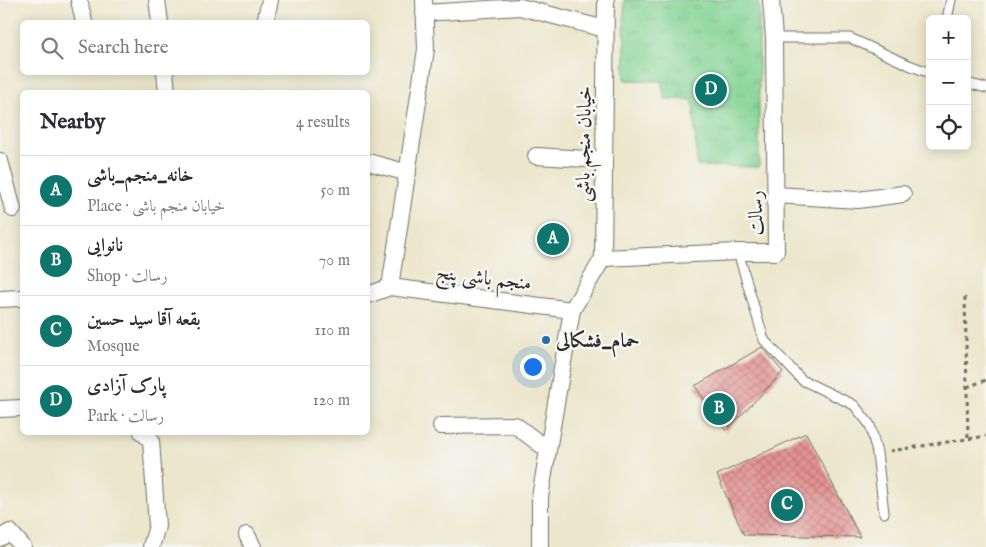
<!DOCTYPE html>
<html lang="en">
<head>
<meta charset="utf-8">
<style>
	body { margin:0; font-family:"IM FELL English",Amiri,serif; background:#f2f2f3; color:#2b2b33 }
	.controls { position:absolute; right:15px; top:15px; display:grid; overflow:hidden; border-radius:8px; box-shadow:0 2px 12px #0003 }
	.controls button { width:45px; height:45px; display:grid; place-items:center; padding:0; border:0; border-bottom:1px solid #e1e1e2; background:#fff; color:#2b2b33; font:25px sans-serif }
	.you { position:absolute; left:532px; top:366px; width:18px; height:18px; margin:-12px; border:4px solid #fff; border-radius:50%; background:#1a73e8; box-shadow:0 0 0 8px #1a73e833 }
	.badge { display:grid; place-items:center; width:32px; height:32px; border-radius:50%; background:#0f766e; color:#fff; font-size:16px; font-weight:700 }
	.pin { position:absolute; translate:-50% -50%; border:2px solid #fff; box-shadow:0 1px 5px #0006 }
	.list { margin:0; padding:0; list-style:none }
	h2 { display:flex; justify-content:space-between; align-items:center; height:65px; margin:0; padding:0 20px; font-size:21px }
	h2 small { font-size:16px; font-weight:400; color:#7c7c81 }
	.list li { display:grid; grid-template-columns:32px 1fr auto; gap:15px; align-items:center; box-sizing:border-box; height:70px; padding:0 20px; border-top:1px solid #e1e1e2 }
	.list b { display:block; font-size:19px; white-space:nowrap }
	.list p { margin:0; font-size:16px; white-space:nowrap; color:#7c7c81 }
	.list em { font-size:16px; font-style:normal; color:#7c7c81 }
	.icon { flex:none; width:28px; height:28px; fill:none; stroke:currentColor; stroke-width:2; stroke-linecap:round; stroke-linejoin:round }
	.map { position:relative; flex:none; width:986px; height:547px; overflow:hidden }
	.search { position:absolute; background:#fff; box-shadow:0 2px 12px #0003; left:20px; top:20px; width:350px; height:55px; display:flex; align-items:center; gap:12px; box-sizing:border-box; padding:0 18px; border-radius:8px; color:#7c7c81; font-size:19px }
	.panel { position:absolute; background:#fff; box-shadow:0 2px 12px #0003; left:20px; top:90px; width:350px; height:345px; border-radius:8px }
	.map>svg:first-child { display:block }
	.park { fill:url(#park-tufts); stroke:#588060 }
	.building { fill:url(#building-cross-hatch) }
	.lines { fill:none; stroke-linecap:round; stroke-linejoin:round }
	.lane-casing { stroke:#6f6d63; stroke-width:11 }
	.street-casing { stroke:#6f6d63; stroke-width:18 }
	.path { stroke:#6f6d63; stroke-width:3; stroke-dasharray:4 4; stroke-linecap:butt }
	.lane { stroke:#fff; stroke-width:9 }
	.street { stroke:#fff; stroke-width:16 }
	.poi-dot { fill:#1f6fb2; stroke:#f6f6f2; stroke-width:2 }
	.labels { text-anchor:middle; stroke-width:5; stroke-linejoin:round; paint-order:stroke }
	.street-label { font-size:20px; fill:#2b2b2b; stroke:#f6f6f2 }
	.poi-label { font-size:20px; font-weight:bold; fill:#2b2b2b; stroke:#f6f6f2; text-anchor:start }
</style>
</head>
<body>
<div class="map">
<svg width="986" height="547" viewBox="0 0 986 547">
	<defs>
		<pattern id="park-tufts" width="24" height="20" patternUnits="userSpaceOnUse" patternTransform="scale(1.25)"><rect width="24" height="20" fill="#84d494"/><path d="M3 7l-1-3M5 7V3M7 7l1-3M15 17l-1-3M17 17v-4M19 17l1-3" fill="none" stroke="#72b680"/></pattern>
		<pattern id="building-cross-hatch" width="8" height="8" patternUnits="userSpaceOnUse" patternTransform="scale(1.25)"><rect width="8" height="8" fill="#e49392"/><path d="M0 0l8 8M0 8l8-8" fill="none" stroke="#b97877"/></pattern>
	</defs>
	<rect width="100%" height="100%" fill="#f6f6f2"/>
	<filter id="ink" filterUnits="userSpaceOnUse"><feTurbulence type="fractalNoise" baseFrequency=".02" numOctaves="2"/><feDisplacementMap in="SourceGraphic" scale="10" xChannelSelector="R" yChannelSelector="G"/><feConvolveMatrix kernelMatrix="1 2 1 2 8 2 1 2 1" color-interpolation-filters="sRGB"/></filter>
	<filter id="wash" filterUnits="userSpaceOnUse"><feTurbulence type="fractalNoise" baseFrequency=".0096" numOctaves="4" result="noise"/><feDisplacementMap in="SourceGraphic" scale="20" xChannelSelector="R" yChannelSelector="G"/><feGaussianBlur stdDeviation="1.12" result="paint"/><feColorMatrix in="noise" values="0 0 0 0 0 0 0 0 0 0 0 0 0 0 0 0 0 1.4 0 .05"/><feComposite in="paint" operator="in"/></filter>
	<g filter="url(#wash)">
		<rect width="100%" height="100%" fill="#ece7cc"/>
		<polygon class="park" points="624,0 759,0 759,167 697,166 693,100 665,99 661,81 625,80"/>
		<g id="blocks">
			<g class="building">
				<polygon points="762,347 783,372 726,431 695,386"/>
				<polygon points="806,433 860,537 744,535 717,475"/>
			</g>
		</g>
	</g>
	<g filter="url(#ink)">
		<use href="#blocks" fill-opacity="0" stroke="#6f6d63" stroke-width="1"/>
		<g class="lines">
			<defs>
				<g id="lane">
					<polyline points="947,19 951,0"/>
					<polyline points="774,38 850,38 909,65 930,73"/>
					<polyline points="967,83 986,88"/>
					<polyline points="738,252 764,340 802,380 854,405 870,425 877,453 884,513"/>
				</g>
				<g id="street">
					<polyline points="79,0 84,22"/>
					<polyline points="157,0 160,22"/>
					<polyline points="424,13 520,7 605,29"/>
					<polyline points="265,22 270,0"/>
					<polyline points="165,72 167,92"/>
					<polyline points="536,156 604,160"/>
					<polyline points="0,161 13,209"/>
					<polyline points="368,162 408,173"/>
					<polyline points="776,195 858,200 903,194"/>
					<polyline points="603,258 738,252 776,252 774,38 771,0"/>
					<polyline points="390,287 426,49 424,0"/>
					<polyline points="368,295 390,287 572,310"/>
					<polyline points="0,299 22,298"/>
					<polyline points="0,409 22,408"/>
					<polyline points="441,426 515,425 548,450"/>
					<polyline points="142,432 151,440 157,526 151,547"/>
					<polyline points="247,535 253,547"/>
					<polyline points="0,538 10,532 23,547"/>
					<polyline points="540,547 540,497 572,310 603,258 606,0"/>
				</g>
			</defs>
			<use href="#lane" class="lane-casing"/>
			<use href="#street" class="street-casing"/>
			<g class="path">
				<polyline points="965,297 968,439"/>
				<polyline points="967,387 986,380"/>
				<polyline points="890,451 986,436"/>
			</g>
			<use href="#lane" class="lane"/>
			<use href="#street" class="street"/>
		</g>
	</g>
	<circle class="poi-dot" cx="546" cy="340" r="5"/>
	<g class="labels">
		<g class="street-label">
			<text transform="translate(583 144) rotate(-89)" y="7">خیابان منجم باشی</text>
			<text transform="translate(755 213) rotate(-91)" y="7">رسالت</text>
			<text transform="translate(484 277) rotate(7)" y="7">منجم باشی پنج</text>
		</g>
		<g class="poi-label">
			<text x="556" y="347">حمام_فشکالی</text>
		</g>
	</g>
</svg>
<div class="controls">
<button>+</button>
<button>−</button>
<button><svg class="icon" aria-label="locate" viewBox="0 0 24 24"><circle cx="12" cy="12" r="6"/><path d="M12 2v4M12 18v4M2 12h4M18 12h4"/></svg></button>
</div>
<div class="you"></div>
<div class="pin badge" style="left:553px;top:239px">A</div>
<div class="pin badge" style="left:719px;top:409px">B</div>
<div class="pin badge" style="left:787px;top:505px">C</div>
<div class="pin badge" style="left:711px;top:90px">D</div>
<div class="search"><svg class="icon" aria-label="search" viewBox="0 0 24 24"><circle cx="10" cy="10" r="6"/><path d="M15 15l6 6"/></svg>Search here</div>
<section class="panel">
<h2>Nearby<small>4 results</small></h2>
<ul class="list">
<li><span class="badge">A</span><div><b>خانه_منجم_باشی</b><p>Place · خیابان منجم باشی</p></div><em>50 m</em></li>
<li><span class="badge">B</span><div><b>نانوایی</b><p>Shop · رسالت</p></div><em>70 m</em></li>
<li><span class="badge">C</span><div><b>بقعه آقا سید حسین</b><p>Mosque</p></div><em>110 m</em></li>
<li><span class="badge">D</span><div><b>پارک آزادی</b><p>Park · رسالت</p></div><em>120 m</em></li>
</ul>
</section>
</div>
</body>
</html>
